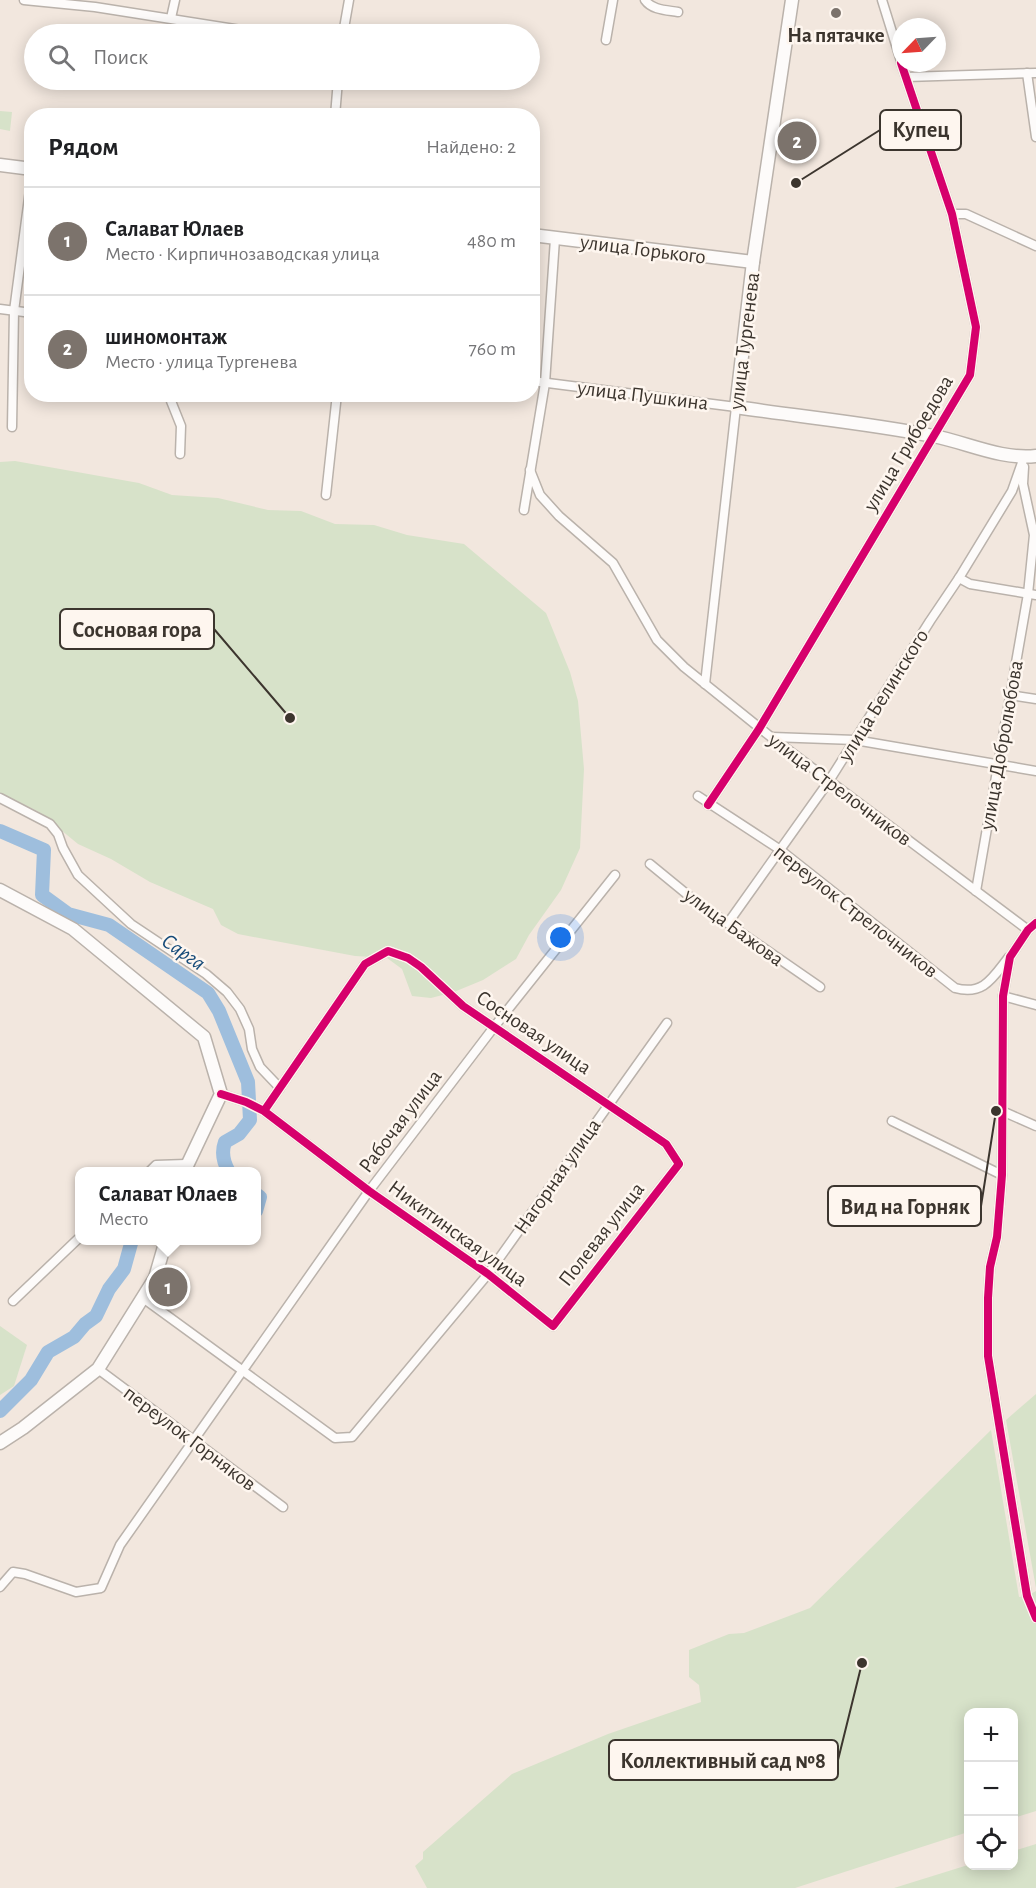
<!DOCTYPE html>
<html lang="ru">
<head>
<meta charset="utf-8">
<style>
	body { margin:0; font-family:"Alegreya Sans",sans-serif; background:#f6f6f6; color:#202124 }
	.controls { position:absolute; right:18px; bottom:18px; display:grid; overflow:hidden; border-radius:12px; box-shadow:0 3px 15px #0003 }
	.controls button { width:54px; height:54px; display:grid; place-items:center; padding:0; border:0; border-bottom:2px solid #e0e0e0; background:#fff; color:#202124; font:30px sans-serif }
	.compass { position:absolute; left:892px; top:18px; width:54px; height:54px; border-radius:50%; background:#fff; box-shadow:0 3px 15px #0003; rotate:245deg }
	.you { position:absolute; left:561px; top:938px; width:21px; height:21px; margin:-15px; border:4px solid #fff; border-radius:50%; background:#1a73e8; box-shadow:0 0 0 9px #1a73e833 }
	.badge { display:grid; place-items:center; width:39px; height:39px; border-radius:50%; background:#7c736c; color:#fff; font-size:20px; font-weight:700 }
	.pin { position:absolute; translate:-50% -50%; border:3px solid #fff; box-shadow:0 2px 6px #0006 }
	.popup { position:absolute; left:75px; top:1167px; width:186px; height:78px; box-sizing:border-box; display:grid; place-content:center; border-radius:12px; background:#fff; filter:drop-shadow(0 2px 4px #0005); font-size:20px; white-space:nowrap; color:#757577 }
	.popup b { font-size:22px; color:#202124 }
	.popup::after { content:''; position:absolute; left:50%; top:100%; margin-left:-12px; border:12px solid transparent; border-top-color:#fff }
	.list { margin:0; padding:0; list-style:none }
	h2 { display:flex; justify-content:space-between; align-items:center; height:78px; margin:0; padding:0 24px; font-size:26px }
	h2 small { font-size:20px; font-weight:400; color:#757577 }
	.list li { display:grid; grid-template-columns:39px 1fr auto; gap:18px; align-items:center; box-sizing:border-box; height:108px; padding:0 24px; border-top:2px solid #e0e0e0 }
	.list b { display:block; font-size:22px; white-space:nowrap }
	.list p { margin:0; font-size:20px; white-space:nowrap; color:#757577 }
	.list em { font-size:20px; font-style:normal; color:#757577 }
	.icon { flex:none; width:33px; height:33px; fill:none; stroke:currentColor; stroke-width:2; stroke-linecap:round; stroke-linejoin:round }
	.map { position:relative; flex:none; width:1036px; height:1888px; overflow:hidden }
	.search { position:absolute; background:#fff; box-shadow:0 3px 15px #0003; left:24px; top:24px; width:516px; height:66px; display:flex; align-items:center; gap:15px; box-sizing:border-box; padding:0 21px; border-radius:33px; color:#757577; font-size:22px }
	.panel { position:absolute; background:#fff; box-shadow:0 3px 15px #0003; left:24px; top:108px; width:516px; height:294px; border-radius:24px }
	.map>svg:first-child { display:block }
	.green { fill:#d7e2c9 }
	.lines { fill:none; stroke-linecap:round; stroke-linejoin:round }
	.river { stroke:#9ebedd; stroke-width:14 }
	.street-casing { stroke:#bab2ab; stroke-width:11 }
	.secondary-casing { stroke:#bab2ab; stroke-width:15 }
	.street { stroke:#fdfbfa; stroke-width:8 }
	.secondary { stroke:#fdfbfa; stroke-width:12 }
	.cycleway-casing { stroke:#fef6ef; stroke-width:11 }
	.cycleway { stroke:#d6006c; stroke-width:8 }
	.poi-dot { fill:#7c736c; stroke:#fef6ef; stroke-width:2 }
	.labels { text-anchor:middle; stroke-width:5; stroke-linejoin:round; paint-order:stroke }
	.poi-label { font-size:21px; font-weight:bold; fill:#3c352e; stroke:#fef6ef }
	.street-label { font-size:21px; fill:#3c352e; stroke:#fef6ef }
	.water-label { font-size:22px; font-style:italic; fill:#174c7a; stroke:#fef6ef }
	.leader { fill:none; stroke:#3c352e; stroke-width:2 }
	.callout-dot { fill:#3c352e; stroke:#fef6ef; stroke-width:2 }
	.callout { fill:#fef6ef; stroke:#3c352e; stroke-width:2 }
	.callout-label { font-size:22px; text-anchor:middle; font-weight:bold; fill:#3c352e }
</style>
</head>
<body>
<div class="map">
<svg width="1036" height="1888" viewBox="0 0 1036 1888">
	<rect width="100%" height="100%" fill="#f2e7de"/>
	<g class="green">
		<polygon points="0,111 12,112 10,131 0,129"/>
		<polygon points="15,461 139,483 172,495 218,498 268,510 301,511 335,524 374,525 407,535 464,544 546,613 570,672 578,701 584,769 580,848 561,890 529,935 516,959 483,980 454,992 431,998 412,996 402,969 387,958 355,956 238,934 221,925 213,909 150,882 111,859 78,844 39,812 0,793 0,462"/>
		<polygon points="0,1326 27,1345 14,1386 0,1395"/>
		<polygon points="1036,1394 1036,1588 1006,1420"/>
		<polygon points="991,1430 1019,1597 1027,1596 1036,1591 1036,1811 1014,1818 1014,1712 968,1712 968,1832 795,1888 427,1888 415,1866 423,1859 423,1852 512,1774 608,1734 701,1702 699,1685 689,1677 689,1650 729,1634 744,1633 810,1608"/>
		<polygon points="1036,1844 1036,1888 894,1888 968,1865 1014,1866 1014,1851"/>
	</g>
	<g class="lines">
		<g class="river">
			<path d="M0 831 44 850 42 895 68 914 109 925 208 993 219 1011 248 1082 250 1120 239 1134 225 1142C221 1153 223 1162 229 1172"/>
			<polyline points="256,1194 260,1197 256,1211"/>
			<polyline points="0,1411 31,1380 48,1352 74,1337 85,1324 96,1316 109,1289 124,1269 132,1240"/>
		</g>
		<defs>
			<g id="street">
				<polyline points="24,0 95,7 266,34"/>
				<path d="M645 0C652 10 666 10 678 12"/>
				<polyline points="882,0 901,61"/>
				<polyline points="171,18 175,0"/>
				<polyline points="343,34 349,0"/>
				<polyline points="606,40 613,0"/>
				<polyline points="1027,73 1036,137"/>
				<polyline points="906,77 1036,73"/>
				<polyline points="335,116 338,80"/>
				<polyline points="952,214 966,214 1036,246"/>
				<polyline points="0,309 32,313"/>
				<polyline points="532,381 736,407 705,684"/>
				<polyline points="173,394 171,401 181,426 180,454"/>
				<polyline points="12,427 14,311 32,175"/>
				<polyline points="530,470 540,495 559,516 613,563 657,640 684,667 771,737 1028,930"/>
				<polyline points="326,495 337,394"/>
				<polyline points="524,510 545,383 555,239"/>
				<polyline points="959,578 970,584 1036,595"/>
				<polyline points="1009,695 1036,699"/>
				<polyline points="772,737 855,740 1036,771"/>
				<path d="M698 796 779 849 955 988C984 996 993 977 1009 957"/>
				<polyline points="0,798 50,824 58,834 63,848 78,875 131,924 206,974 227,992 240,1009 249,1029 252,1049 260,1067 280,1088"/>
				<polyline points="708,805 759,729 970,375 976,327 952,214 901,63"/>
				<polyline points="650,864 694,900 820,987"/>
				<polyline points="976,891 1028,594 1034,535 1023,484 1024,467"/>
				<polyline points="728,923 829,781 930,621 959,578 1012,491 1024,457"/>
				<polyline points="1036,923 1028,930 1010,957 1003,996 1002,1175 997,1237 990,1267 988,1298 988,1356 1027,1596 1036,1618"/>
				<polyline points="1003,996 1036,1005"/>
				<polyline points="221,1094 246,1102 264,1111 369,1191 488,1274 553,1326 679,1164 666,1144 463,1006 421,967 408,958 388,951 365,964 264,1111"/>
				<polyline points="1002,1111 1036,1126"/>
				<polyline points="892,1121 1002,1175"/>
				<polyline points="149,1172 156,1165 186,1164"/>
				<polyline points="143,1298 335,1438 352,1437 488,1274 667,1023"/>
				<polyline points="13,1301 80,1237"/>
				<polyline points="98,1369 283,1507"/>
				<polyline points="0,1587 13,1572 25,1574 76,1592 101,1588 120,1545 369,1191 494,1027 615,875"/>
			</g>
			<g id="secondary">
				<path d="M792 0 753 262 736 407C801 417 868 423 933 436 966 442 1001 460 1036 456"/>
				<polyline points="0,165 32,169"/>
				<polyline points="532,235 753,262"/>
				<polyline points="0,890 73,929 204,1037 221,1094 184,1172"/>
				<polyline points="0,1443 23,1428 98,1369 155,1278 166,1240"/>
			</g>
		</defs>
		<use href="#street" class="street-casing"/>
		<use href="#secondary" class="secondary-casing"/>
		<use href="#street" class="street"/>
		<use href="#secondary" class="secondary"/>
		<defs>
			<g id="cycleway">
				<polyline points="708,805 759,729 970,375 976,327 952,214 901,63"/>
				<polyline points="1036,923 1028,930 1010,957 1003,996 1002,1175 997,1237 990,1267 988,1298 988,1356 1027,1596 1036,1618"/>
				<polyline points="221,1094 246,1102 264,1111 369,1191 488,1274 553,1326 679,1164 666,1144 463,1006 421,967 408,958 388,951 365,964 264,1111"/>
			</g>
		</defs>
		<use href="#cycleway" class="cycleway-casing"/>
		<use href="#cycleway" class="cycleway"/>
	</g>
	<circle class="poi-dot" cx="836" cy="13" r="6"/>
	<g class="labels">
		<g class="poi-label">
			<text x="836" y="42">На пятачке</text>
		</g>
		<g class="street-label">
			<text transform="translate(643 249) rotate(7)" y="7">улица Горького</text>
			<text transform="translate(744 341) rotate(-83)" y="7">улица Тургенева</text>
			<text transform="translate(643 395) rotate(7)" y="7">улица Пушкина</text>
			<text transform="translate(908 443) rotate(-59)" y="7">улица Грибоедова</text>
			<text transform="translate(883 695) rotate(-58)" y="7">улица Белинского</text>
			<text transform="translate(1001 745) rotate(-80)" y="7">улица Добролюбова</text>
			<text transform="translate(840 789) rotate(37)" y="7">улица Стрелочников</text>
			<text transform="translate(856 911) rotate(38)" y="7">переулок Стрелочников</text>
			<text transform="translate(734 927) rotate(36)" y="7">улица Бажова</text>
			<text transform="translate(534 1032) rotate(34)" y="7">Сосновая улица</text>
			<text transform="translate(400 1121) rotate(-53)" y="7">Рабочая улица</text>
			<text transform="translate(557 1176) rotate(-55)" y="7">Нагорная улица</text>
			<text transform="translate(458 1233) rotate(36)" y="7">Никитинская улица</text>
			<text transform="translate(601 1234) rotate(-52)" y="7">Полевая улица</text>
			<text transform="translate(190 1438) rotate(37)" y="7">переулок Горняков</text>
		</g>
		<g class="water-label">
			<text transform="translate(184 951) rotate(35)" y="8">Сарга</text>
		</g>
	</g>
	<path class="leader" d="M796 183L880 130M290 718L214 629M996 1111L981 1206M862 1663L838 1760"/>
	<g class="callout-dot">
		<circle cx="796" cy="183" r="6"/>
		<circle cx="290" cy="718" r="6"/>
		<circle cx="996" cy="1111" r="6"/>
		<circle cx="862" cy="1663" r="6"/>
	</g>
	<g class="callout">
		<rect x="880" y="110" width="81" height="40" rx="6"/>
		<rect x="60" y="609" width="154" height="40" rx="6"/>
		<rect x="828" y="1186" width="153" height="40" rx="6"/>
		<rect x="609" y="1740" width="229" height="40" rx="6"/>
	</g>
	<g class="callout-label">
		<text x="921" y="137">Купец</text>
		<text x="137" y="637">Сосновая гора</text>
		<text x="905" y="1214">Вид на Горняк</text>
		<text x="723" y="1768">Коллективный сад №8</text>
	</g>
</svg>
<div class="controls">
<button>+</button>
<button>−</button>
<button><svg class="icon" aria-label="locate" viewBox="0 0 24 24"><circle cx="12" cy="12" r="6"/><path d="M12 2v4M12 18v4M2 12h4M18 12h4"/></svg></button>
</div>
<svg class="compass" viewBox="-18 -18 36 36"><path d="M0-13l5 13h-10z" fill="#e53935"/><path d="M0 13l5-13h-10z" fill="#757577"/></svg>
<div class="you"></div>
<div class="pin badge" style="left:168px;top:1287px">1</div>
<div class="popup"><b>Салават Юлаев</b>Место</div>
<div class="pin badge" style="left:797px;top:141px">2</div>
<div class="search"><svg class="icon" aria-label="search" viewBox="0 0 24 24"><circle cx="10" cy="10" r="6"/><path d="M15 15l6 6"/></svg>Поиск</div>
<section class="panel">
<h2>Рядом<small>Найдено: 2</small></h2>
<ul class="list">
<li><span class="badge">1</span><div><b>Салават Юлаев</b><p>Место · Кирпичнозаводская улица</p></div><em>480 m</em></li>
<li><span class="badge">2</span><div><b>шиномонтаж</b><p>Место · улица Тургенева</p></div><em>760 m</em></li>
</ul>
</section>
</div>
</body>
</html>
